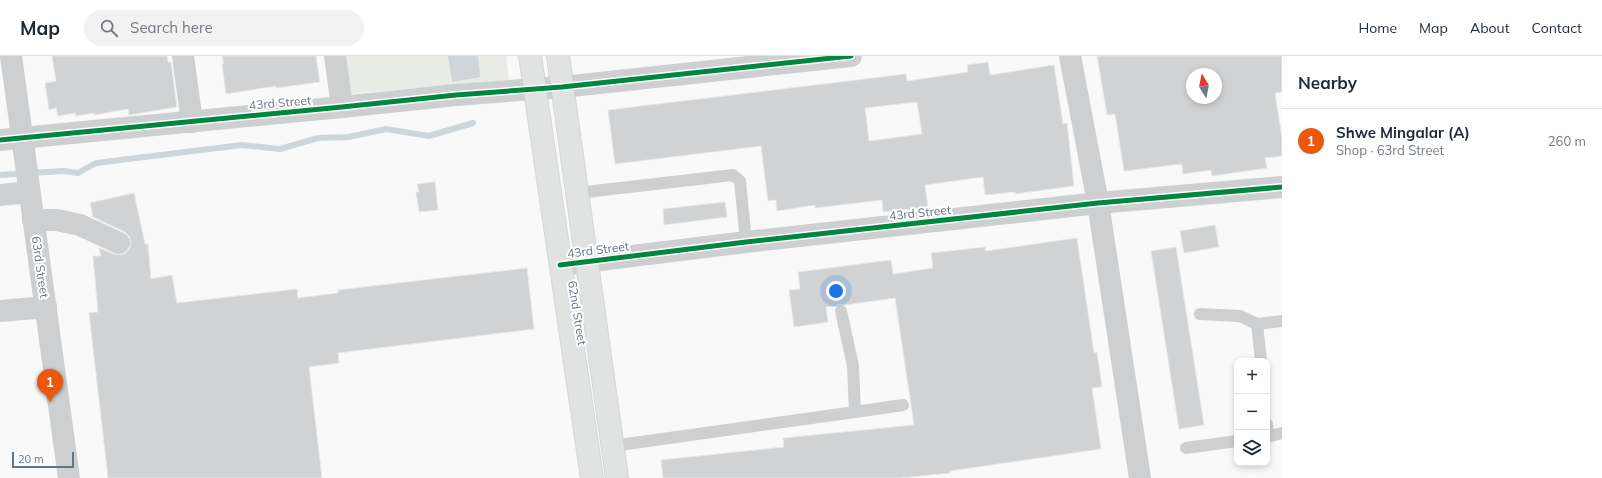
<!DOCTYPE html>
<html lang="en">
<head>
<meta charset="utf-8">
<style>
	body { margin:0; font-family:Mulish,sans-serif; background:#f2f2f3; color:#1f2937 }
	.controls { position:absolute; right:12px; bottom:12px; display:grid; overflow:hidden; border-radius:8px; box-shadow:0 2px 6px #0003 }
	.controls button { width:36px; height:36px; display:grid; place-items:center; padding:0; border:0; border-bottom:1px solid #e0e1e3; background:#fff; color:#1f2937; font:20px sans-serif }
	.compass { position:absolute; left:1186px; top:12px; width:36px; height:36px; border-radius:50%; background:#fff; box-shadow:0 2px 6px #0003; rotate:350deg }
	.scale { position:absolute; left:12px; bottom:10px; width:62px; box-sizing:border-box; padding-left:4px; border:2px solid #657683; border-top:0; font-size:11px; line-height:14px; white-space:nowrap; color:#657683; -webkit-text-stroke:3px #fff; paint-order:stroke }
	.you { position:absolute; left:836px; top:235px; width:14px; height:14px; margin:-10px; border:3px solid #fff; border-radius:50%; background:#1a73e8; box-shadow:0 0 0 6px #1a73e833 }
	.badge { display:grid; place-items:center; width:26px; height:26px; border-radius:50%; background:#ea580c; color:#fff; font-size:13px; font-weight:700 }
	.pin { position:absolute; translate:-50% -33px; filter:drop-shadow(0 1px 2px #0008) }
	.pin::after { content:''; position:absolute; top:21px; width:14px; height:12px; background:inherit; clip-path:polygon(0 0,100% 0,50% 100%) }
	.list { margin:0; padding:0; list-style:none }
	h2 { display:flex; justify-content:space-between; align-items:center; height:52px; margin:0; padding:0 16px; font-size:17px }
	h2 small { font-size:13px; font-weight:400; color:#747a83 }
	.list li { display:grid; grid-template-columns:26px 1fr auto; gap:12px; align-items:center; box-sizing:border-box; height:64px; padding:0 16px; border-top:1px solid #e0e1e3 }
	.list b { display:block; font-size:15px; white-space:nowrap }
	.list p { margin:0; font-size:13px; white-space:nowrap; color:#747a83 }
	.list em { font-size:13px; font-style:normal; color:#747a83 }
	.icon { flex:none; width:22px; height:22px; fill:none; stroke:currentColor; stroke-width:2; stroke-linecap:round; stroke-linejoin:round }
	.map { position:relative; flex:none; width:1282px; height:422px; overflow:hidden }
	header { display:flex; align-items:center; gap:24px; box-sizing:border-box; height:56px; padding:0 20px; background:#fff; border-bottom:1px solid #e0e1e3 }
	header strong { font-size:19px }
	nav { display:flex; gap:22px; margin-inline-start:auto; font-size:14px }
	.search { width:280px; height:36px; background:#f2f2f3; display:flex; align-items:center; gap:10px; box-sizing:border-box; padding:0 14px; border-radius:22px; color:#747a83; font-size:15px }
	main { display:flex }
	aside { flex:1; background:#fff }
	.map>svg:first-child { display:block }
	.green { fill:#e8ebe6 }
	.water { fill:#ced6d9 }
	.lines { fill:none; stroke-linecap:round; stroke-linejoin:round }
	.stream { stroke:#ced6d9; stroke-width:6 }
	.building { fill:#d0d2d3; stroke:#e8e8e8; fill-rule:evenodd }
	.primary-casing { stroke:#d5d6d7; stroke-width:24 }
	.service { stroke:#cecfd0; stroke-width:12 }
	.minor { stroke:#cecfd0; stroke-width:22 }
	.primary { stroke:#e1e2e2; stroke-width:22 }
	.cycleway-casing { stroke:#fff; stroke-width:8 }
	.cycleway { stroke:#00873e; stroke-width:5 }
	.labels { text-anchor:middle; stroke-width:4; stroke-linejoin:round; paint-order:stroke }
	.street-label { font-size:12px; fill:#657683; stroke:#fff }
</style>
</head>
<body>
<header>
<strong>Map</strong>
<div class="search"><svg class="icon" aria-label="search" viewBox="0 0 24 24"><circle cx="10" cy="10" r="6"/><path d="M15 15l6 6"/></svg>Search here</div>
<nav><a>Home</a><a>Map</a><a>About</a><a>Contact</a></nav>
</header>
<main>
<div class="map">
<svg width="1282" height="422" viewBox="0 0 1282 422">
	<rect width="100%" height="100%" fill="#f9f9f9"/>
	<polygon class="green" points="346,0 506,0 509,24 348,38"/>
	<polygon class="water" points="448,0 478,0 480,21 452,26"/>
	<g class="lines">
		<polyline class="stream" points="0,119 63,115 78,117 96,107 242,89 280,93 318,82 349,81 386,73 429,80 473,67"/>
	</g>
	<g class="building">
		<polygon points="52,0 167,0 168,6 171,6 177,51 129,59 128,53 94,59 94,57 76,60 75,57 58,60 56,52 49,54 45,27 56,25"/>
		<polygon points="222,0 316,0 320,26 276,32 276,30 226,38 222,8 224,8"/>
		<path d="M1097 0H1282V36L1275 37 1282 82V100L1265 102 1267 112 1212 120 1211 114 1183 118 1182 108 1124 115 1115 58 1107 59ZM1192 18H1216V42H1192Z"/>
		<path d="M988 6 990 19 1054 9 1063 68 1067 67 1074 130 1015 138V136L985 139 983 121 925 129 928 151 883 156 882 144 815 152V149L777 155 776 144 768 145 761 90 615 108 608 54 906 18 907 25 968 16 967 9ZM917 46 922 78 869 85 865 52Z"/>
		<polygon points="435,126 438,154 419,156 416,136 419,136 417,128"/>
		<polygon points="134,137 145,188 148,188 151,223 172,219 177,247 297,233 298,242 338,237 338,234 527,212 534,273 338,297 339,307 309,311 322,422 108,422 89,257 98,256 93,200 101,200 99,192 114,198 121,199 126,197 130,192 131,186 129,180 125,176 93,161 90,147"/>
		<polygon points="725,146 727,161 664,169 663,153"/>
		<polygon points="1215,169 1219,191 1184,197 1180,175"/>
		<polygon points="1077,182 1094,297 1097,296 1102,331 1092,332 1101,393 950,415 950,417 901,422 663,422 661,404 784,391 783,382 914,369 895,242 845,249 840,248 836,250 826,251 828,266 794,271 789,234 800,233 798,216 891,204 893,218 933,212 931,197 985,191 986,195"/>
		<polygon points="1176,191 1204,369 1179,373 1151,195"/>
	</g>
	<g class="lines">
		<defs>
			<g id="primary">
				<polyline points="530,0 592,422"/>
				<polyline points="558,0 617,422"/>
			</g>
		</defs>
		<use href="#primary" class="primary-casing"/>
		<g class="service">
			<polyline points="577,137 733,119 740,125 746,186"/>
			<polyline points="1200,258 1240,260 1257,268 1261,305"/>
			<polyline points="1257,268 1282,265"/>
			<polyline points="855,356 903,349"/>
			<polyline points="1267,368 1268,380"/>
			<polyline points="1267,381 1282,377"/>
			<polyline points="612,390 855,356 853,310 841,255"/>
			<polyline points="1186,392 1237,385"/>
		</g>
		<g class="minor">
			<polyline points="11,0 69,422"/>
			<polyline points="183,0 192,66"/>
			<polyline points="335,0 342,51"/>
			<polyline points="1070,0 1098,147 1140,422"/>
			<polyline points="0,84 342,51 456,39 562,31 851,0"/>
			<polyline points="0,139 29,136"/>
			<polyline points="33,164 57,164 80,169 119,187"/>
			<polyline points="560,209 746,186 1098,147 1282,131"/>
			<polyline points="0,255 46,251"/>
		</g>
		<use href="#primary" class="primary"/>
		<defs>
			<g id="cycleway">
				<polyline points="0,84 342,51 456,39 562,31 851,0"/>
				<polyline points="560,209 746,186 1098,147 1282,131"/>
			</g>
		</defs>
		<use href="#cycleway" class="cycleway-casing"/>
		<use href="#cycleway" class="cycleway"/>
	</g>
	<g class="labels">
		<g class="street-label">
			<text transform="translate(280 47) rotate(-5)" y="4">43rd Street</text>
			<text transform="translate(920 157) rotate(-6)" y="4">43rd Street</text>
			<text transform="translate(598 194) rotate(-7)" y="4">43rd Street</text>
			<text transform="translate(40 211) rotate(82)" y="4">63rd Street</text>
			<text transform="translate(577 257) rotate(81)" y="4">62nd Street</text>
		</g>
	</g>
</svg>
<div class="controls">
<button>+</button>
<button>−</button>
<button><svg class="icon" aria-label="layers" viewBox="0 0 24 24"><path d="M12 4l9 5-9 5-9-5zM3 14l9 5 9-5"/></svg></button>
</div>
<svg class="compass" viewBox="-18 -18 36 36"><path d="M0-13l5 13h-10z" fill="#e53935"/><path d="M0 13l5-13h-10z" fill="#747a83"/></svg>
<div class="scale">20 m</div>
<div class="you"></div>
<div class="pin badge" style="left:50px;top:346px">1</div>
</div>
<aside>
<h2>Nearby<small></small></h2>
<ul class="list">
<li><span class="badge">1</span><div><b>Shwe Mingalar (A)</b><p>Shop · 63rd Street</p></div><em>260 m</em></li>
</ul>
</aside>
</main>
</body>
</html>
